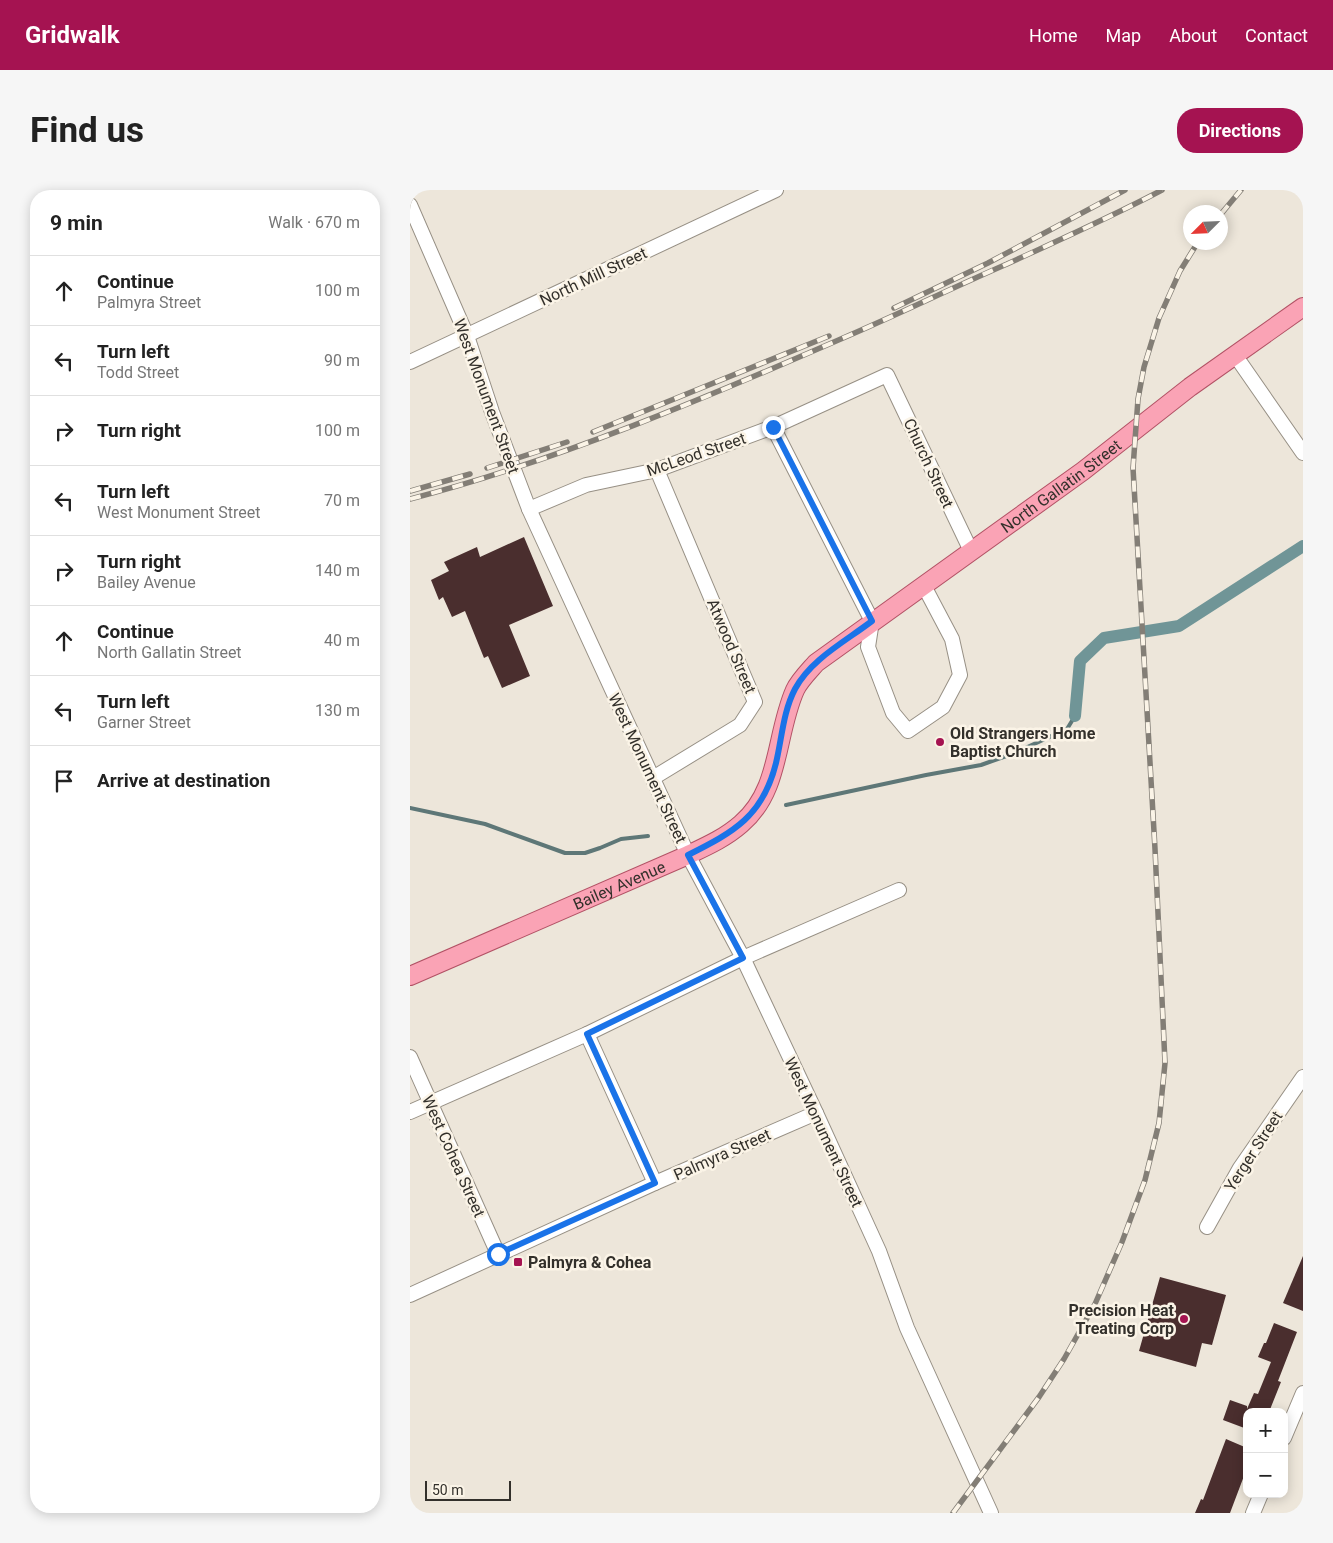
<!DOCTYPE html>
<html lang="en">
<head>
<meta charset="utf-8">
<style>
	body { margin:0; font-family:Roboto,sans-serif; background:#f6f6f6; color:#222 }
	.controls { position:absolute; right:15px; bottom:15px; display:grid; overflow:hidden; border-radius:10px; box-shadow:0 2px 12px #0003 }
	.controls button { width:45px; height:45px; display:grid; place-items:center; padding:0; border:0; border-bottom:1px solid #e0e0e0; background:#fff; color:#222; font:25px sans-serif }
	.compass { position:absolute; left:773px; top:15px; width:45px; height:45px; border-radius:50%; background:#fff; box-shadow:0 2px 12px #0003; rotate:246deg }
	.scale { position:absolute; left:15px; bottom:12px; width:86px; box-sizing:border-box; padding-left:5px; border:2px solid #33302b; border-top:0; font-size:14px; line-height:18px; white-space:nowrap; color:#33302b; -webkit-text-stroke:4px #fbf4e7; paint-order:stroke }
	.stop { position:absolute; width:15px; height:15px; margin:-11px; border:4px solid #1a73e8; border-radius:50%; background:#fff }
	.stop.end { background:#1a73e8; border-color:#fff; box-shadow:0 1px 5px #0008 }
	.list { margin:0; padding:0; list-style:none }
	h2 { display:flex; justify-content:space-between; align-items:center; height:65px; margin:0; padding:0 20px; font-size:21px }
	h2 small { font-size:16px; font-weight:400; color:#767676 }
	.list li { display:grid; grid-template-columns:32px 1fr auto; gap:15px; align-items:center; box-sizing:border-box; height:70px; padding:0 20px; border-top:1px solid #e0e0e0 }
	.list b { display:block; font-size:19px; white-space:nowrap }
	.list p { margin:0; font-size:16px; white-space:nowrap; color:#767676 }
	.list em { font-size:16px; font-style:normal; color:#767676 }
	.icon { flex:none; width:28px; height:28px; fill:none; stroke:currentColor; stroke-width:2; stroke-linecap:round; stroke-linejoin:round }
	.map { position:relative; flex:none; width:893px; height:1323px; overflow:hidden; border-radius:20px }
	header { display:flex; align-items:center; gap:30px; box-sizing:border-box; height:70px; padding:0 25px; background:#a51351; color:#fff }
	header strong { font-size:24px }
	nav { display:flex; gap:28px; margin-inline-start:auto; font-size:18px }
	.intro { display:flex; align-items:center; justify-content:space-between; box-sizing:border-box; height:120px; padding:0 30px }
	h1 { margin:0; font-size:35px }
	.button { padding:12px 22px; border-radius:20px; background:#a51351; color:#fff; font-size:18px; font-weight:700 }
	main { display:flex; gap:30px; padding:0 30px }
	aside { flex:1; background:#fff; border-radius:20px; box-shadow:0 2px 12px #0003 }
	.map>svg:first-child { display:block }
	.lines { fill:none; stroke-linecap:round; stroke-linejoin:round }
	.stream { stroke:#5e7777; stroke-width:4 }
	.canal { stroke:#709597; stroke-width:12 }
	.building { fill:#4a2e2e }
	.minor-casing { stroke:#979085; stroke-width:16 }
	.major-casing { stroke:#b25265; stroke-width:20 }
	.minor { stroke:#fff; stroke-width:14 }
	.major { stroke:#faa3b5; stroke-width:18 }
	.rail-casing { stroke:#837e76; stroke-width:5.5 }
	.rail { stroke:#fbf4e7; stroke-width:4; stroke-dasharray:11; stroke-linecap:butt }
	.route { stroke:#1a73e8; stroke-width:6 }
	.poi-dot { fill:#a51351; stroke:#fbf4e7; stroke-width:2 }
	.labels { text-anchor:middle; stroke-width:5; stroke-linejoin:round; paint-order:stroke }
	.street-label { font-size:16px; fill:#33302b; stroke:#fbf4e7 }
	.poi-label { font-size:16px; font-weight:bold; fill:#33302b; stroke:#fbf4e7; text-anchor:start }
</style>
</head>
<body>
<header>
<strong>Gridwalk</strong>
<nav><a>Home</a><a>Map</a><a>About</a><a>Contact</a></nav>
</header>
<div class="intro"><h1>Find us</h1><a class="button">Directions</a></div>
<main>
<aside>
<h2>9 min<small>Walk · 670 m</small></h2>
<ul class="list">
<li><svg class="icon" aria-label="ahead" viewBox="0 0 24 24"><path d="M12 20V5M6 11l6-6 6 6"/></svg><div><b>Continue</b><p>Palmyra Street</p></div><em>100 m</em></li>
<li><svg class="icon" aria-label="left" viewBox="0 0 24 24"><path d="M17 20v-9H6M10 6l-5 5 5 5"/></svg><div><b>Turn left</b><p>Todd Street</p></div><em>90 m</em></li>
<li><svg class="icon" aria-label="right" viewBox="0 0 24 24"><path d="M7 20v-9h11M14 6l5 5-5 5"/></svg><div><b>Turn right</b></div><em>100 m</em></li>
<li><svg class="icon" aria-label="left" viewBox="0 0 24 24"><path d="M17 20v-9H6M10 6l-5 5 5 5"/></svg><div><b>Turn left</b><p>West Monument Street</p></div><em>70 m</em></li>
<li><svg class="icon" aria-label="right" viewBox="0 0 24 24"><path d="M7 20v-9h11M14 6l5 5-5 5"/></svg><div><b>Turn right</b><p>Bailey Avenue</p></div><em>140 m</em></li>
<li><svg class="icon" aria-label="ahead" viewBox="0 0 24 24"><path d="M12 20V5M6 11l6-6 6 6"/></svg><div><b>Continue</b><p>North Gallatin Street</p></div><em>40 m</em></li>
<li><svg class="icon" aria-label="left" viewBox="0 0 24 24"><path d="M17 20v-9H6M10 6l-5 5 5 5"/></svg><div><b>Turn left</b><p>Garner Street</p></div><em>130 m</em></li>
<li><svg class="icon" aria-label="arrive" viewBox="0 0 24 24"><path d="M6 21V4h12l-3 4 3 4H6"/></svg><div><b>Arrive at destination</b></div></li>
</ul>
</aside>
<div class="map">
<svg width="893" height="1323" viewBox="0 0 893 1323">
	<rect width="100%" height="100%" fill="#ede6da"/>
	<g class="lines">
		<g class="stream">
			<polyline points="376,615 516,585 571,575 602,564 657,539 665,526"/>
			<polyline points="0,618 75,634 155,663 175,663 190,658 211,649 238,646"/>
		</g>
		<polyline class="canal" points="665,526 670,471 694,448 769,436 893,356"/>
	</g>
	<g class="building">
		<polygon points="114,347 143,416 99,435 120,486 92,498 78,466 74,468 55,421 42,427 33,407 29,410 21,390 39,381 34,372 67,357 70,367"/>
		<polygon points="893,1066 893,1121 873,1113"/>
		<polygon points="750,1087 816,1105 802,1155 792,1153 786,1177 729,1161"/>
		<polygon points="864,1133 887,1142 868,1191 871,1192 859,1222 837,1222 837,1239 813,1230 820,1210 837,1216 837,1219 844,1203 848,1204 861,1172 848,1167 854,1153 856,1153"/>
		<polygon points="816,1249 837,1258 837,1278 820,1323 785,1323 791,1309 793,1310"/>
	</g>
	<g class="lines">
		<defs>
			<g id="minor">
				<polyline points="0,15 57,146 82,222 119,319 278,665 333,768 406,923 469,1061 497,1138 581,1323"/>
				<polyline points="825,165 893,263"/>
				<polyline points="0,172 366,0"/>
				<polyline points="363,237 462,431 458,457 483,523 498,541 533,517 550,485 542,449 514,396"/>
				<polyline points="119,319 176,295 247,280 363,237 477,185 561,361"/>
				<polyline points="243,588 330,535 345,512 247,280"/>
				<polyline points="177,844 245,993"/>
				<polyline points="0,867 88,1064"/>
				<polyline points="0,922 177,844 333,768 489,700"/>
				<polyline points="797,1037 830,978 893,887"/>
				<polyline points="0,1105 245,993 406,923"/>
				<polyline points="874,1248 893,1203"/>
				<polyline points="843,1323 851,1304"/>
			</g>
			<g id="major">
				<path id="s1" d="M0 786 278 665C297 656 315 648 331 634 371 600 365 545 385 500 389 491 399 481 406 473L673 281 780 197 893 117"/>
			</g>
		</defs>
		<use href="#minor" class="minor-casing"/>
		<use href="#major" class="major-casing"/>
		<use href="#minor" class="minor"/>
		<use href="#major" class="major"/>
		<defs>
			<g id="rail">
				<polyline points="811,24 831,0"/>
				<polyline points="484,118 578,73 715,0"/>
				<polyline points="183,242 419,146"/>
				<polyline points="77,278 157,252"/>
				<polyline points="0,301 60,284"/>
				<path d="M0 309C150 270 298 207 440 145 493 122 544 97 597 74 649 50 701 27 752 0"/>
				<polyline points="543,1323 629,1207 654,1169 685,1114 712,1052 735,990 749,933 755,873 745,659 723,278 728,209 734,177 749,128 770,81 788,52"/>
			</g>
		</defs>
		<use href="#rail" class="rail-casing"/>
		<use href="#rail" class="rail"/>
	</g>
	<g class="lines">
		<path class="route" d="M88 1064 245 993 177 844 333 768 278 665C324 642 353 626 366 573 372 548 373 522 385 499 401 469 436 451 462 431L363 237"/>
	</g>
	<g class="poi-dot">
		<circle cx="530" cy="552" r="5"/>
		<rect x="103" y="1067" width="10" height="10" rx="2.5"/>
		<circle cx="774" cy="1129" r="5"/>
	</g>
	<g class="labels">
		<g class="street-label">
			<text transform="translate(183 86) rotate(-25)" y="6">North Mill Street</text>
			<text transform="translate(77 206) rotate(70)" y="6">West Monument Street</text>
			<text transform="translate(286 264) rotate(-19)" y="6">McLeod Street</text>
			<text transform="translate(519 273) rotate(65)" y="6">Church Street</text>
			<text dy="6" stroke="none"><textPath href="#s1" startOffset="848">North Gallatin Street</textPath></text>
			<text transform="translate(322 456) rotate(67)" y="6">Atwood Street</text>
			<text transform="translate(238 578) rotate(65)" y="6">West Monument Street</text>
			<text dy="6" stroke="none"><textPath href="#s1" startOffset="228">Bailey Avenue</textPath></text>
			<text transform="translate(414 942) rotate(65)" y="6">West Monument Street</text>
			<text transform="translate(843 961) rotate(-57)" y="6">Yerger Street</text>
			<text transform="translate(312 964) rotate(-24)" y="6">Palmyra Street</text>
			<text transform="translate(44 966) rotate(66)" y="6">West Cohea Street</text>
		</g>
		<g class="poi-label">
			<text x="540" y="549">Old Strangers Home<tspan x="540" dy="18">Baptist Church</tspan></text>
			<text x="118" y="1078">Palmyra &amp; Cohea</text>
			<text x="764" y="1126" text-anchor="end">Precision Heat<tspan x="764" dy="18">Treating Corp</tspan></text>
		</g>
	</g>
</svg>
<div class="controls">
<button>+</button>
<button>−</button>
</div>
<svg class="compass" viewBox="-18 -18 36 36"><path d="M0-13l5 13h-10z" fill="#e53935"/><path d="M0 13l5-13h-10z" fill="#767676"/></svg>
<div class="scale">50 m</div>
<div class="stop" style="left:88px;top:1064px"></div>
<div class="stop end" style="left:363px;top:237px"></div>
</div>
</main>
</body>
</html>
